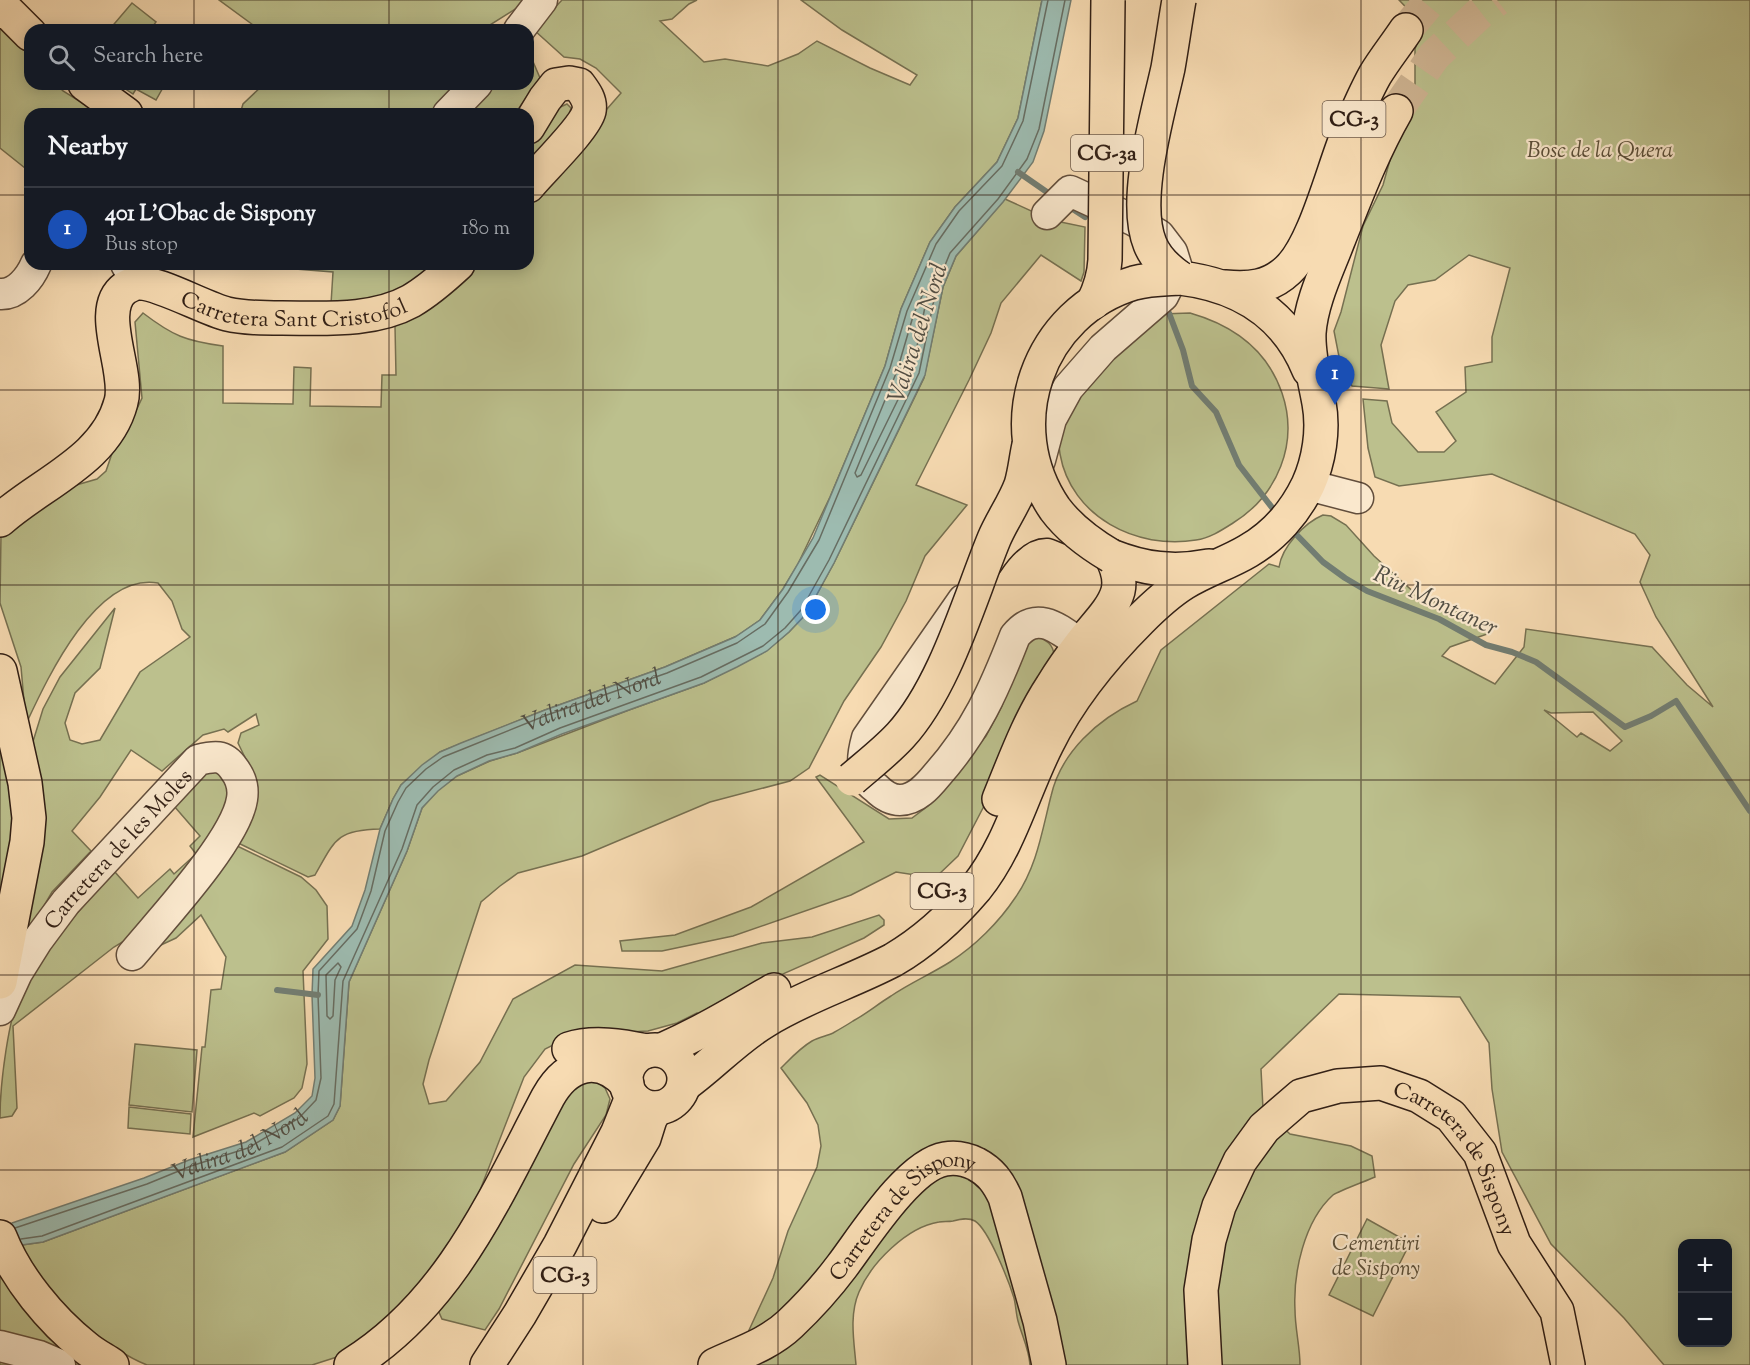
<!DOCTYPE html>
<html lang="en">
<head>
<meta charset="utf-8">
<style>
	body { margin:0; font-family:"Sorts Mill Goudy",serif; background:#20242c; color:#f1f3f6 }
	.controls { position:absolute; right:18px; bottom:18px; display:grid; overflow:hidden; border-radius:12px; box-shadow:0 3px 15px #0003 }
	.controls button { width:54px; height:54px; display:grid; place-items:center; padding:0; border:0; border-bottom:2px solid #363941; background:#171b24; color:#f1f3f6; font:30px sans-serif }
	.you { position:absolute; left:816px; top:610px; width:21px; height:21px; margin:-15px; border:4px solid #fff; border-radius:50%; background:#1a73e8; box-shadow:0 0 0 9px #1a73e833 }
	.badge { display:grid; place-items:center; width:39px; height:39px; border-radius:50%; background:#2563eb; color:#fff; font-size:20px; font-weight:700 }
	.pin { position:absolute; translate:-50% -50px; filter:drop-shadow(0 2px 3px #0008) }
	.pin::after { content:''; position:absolute; top:32px; width:21px; height:18px; background:inherit; clip-path:polygon(0 0,100% 0,50% 100%) }
	.list { margin:0; padding:0; list-style:none }
	h2 { display:flex; justify-content:space-between; align-items:center; height:78px; margin:0; padding:0 24px; font-size:26px }
	h2 small { font-size:20px; font-weight:400; color:#9ea1a6 }
	.list li { display:grid; grid-template-columns:39px 1fr auto; gap:18px; align-items:center; box-sizing:border-box; height:84px; padding:0 24px; border-top:2px solid #363941 }
	.list b { display:block; font-size:22px; white-space:nowrap }
	.list p { margin:0; font-size:20px; white-space:nowrap; color:#9ea1a6 }
	.list em { font-size:20px; font-style:normal; color:#9ea1a6 }
	.icon { flex:none; width:33px; height:33px; fill:none; stroke:currentColor; stroke-width:2; stroke-linecap:round; stroke-linejoin:round }
	.map { position:relative; flex:none; width:1750px; height:1365px; overflow:hidden }
	.search { position:absolute; background:#171b24; box-shadow:0 3px 15px #0003; left:24px; top:24px; width:510px; height:66px; display:flex; align-items:center; gap:15px; box-sizing:border-box; padding:0 21px; border-radius:18px; color:#9ea1a6; font-size:22px }
	.panel { position:absolute; background:#171b24; box-shadow:0 3px 15px #0003; left:24px; top:108px; width:510px; height:162px; border-radius:18px }
	.map>svg:first-child { display:block }
	.green { fill:#bcc08d; stroke:#767051; stroke-width:1.5; fill-rule:evenodd }
	.water { fill:#9dbbb0; stroke:#727d72; stroke-width:1.5 }
	.lines { fill:none; stroke-linecap:round; stroke-linejoin:round }
	.shore { stroke:#676d62; stroke-width:1.5 }
	.stream { stroke:#727d72; stroke-width:6 }
	.highway-tunnel { stroke:#cfb593; stroke-width:33; stroke-dasharray:33 16; stroke-linecap:butt }
	.minor-casing { stroke:#624e3c; stroke-width:33 }
	.major-casing { stroke:#311f15; stroke-width:36 }
	.highway-casing { stroke:#311f15; stroke-width:36 }
	.minor { stroke:#fae8cd; stroke-width:30 }
	.major { stroke:#f7dbb2; stroke-width:33 }
	.highway { stroke:#f7dbb2; stroke-width:33 }
	.highway-bridge-casing { stroke:#311f15; stroke-width:36; stroke-linecap:butt }
	.highway-bridge { stroke:#f7dbb2; stroke-width:33 }
	.grid { fill:none; stroke:#311f15; stroke-width:1.5; stroke-opacity:0.55 }
	.labels { text-anchor:middle; stroke-width:4.5; stroke-linejoin:round; paint-order:stroke }
	.shield { fill:#fae8cd; stroke:#6d5b4c; stroke-width:1.5 }
	.shield-label { font-size:21px; font-weight:bold; fill:#311f15 }
	.park-label { font-size:22px; font-style:italic; fill:#5b4f39; stroke:#fae8cd }
	.street-label { font-size:22px; fill:#311f15; stroke:#fae8cd }
	.water-label { font-size:24px; font-style:italic; fill:#514e44; stroke:#fae8cd }
</style>
</head>
<body>
<div class="map">
<svg width="1750" height="1365" viewBox="0 0 1750 1365">
	<rect width="100%" height="100%" fill="#f7dbb2"/>
	<filter id="stains"><feTurbulence type="fractalNoise" baseFrequency=".00333" numOctaves="4"/><feColorMatrix values="0 0 0 0 .2 0 0 0 0 .09 0 0 0 0 .02 0 0 0 .5 -.17"/></filter>
	<radialGradient id="worn" r=".72"><stop offset=".6" stop-color="#630" stop-opacity="0"/><stop offset="1" stop-color="#630" stop-opacity=".3"/></radialGradient>
	<g class="green">
		<polygon points="219,0 527,0 525,3 482,30 260,30"/>
		<path d="M562 0H697L689 4 672 19 660 21 704 62 725 59 768 66 798 54 817 41 870 68 910 85 917 75 842 30 801 0H1042L1018 118 997 162 955 207 930 242 901 309 885 366 830 497 797 566 783 589 760 620 737 636 665 667 545 710 440 752 401 785 393 799 380 829C336 830 335 840 315 875L308 877 232 840 252 772 238 743 241 733 259 725 256 714 228 732 224 729 203 735 162 771 131 750 100 797 72 831 91 851 52 892 12 961 31 748 43 709 60 677 115 608 100 668 75 693 65 723 70 740 82 744 100 740 140 672 190 637 182 629 172 601 158 583C96 572 47 679 26 724L21 667 0 603 1 534 66 488 97 479 106 471 119 433 133 417 142 398 135 322 143 313C173 336 186 341 223 346V403L293 404 294 367 311 368 310 406 381 407 382 375H396L395 326 446 289 470 264H528V199L621 93 596 68 580 59 564 57 534 30Z"/>
		<path d="M1399 0H1750V1365H1664L1624 1318 1551 1244 1502 1152 1492 1089 1489 1043 1460 997 1339 994 1261 1069 1263 1109 1290 1134 1351 1146 1372 1156 1375 1177C1366 1181 1339 1191 1333 1195 1304 1221 1293 1273 1295 1310 1295 1328 1300 1347 1300 1365H1030C1029 1349 1022 1336 1018 1321 1016 1314 1016 1306 1014 1298 1009 1282 989 1230 975 1221 968 1217 960 1219 953 1221 948 1222 943 1221 939 1222 907 1227 871 1263 859 1292 849 1315 854 1341 856 1365H733L773 1278 788 1231 817 1167 821 1146 818 1125 807 1103 781 1068C791 1058 800 1048 812 1041 819 1037 827 1036 833 1033 840 1029 847 1025 853 1021 866 1014 878 1004 891 996 910 983 931 974 950 962 975 946 999 922 1015 898 1037 867 1042 831 1051 796 1061 752 1098 719 1137 701L1161 650 1269 564 1279 567C1282 547 1304 523 1323 515L1331 516 1346 525 1374 556 1417 595 1465 614 1490 633 1450 647 1442 656 1495 684 1524 647 1526 629 1652 647 1687 685 1713 707 1656 617 1640 582 1650 555 1635 534 1492 474 1399 486 1375 477 1368 448 1363 399 1387 401 1392 423 1418 452H1444L1456 441 1436 412 1466 392 1465 367 1492 362V337L1510 268 1469 255 1435 280 1408 285 1395 301 1381 345 1389 389 1352 386 1341 367 1334 331 1341 312 1363 226 1383 185 1395 142 1415 97V49L1424 26ZM1544 710 1551 713 1593 712 1622 741 1610 751 1581 733 1577 737ZM1682 1244H1728V1342H1682Z"/>
		<polygon points="132,3 156,22 150,30 109,30"/>
		<polygon points="0,24 30,56 30,84 56,84 63,91 100,114 30,114 30,172 0,148"/>
		<polygon points="528,50 540,78 515,114 240,114 243,104 264,84 528,84"/>
		<polygon points="118,84 165,84 156,100 136,89 133,94"/>
		<polygon points="567,104 571,108 568,120 528,170 528,146 556,109"/>
		<path d="M1005 199 1051 220 1085 227 1084 272 1081 281 1041 255 1001 303 991 333 969 380 916 485 967 505 925 556 906 601 881 647 844 701 809 768 790 781 710 802 582 856 518 873 500 886 481 902 429 1060 423 1084 429 1104 446 1101 480 1062 513 999 575 965 662 971 762 943 812 937 879 915 884 920V925L864 938 758 985 704 1021 697 1013 677 1023 648 1031 610 1033 567 1038 545 1049 524 1077 477 1198 451 1241 400 1310 340 1356 312 1365H147C109 1350 56 1304 33 1270 28 1263 26 1253 22 1245L43 1242 285 1152 333 1120 340 1106 349 982 407 851 422 808 438 790 457 776 490 761 517 753 629 710 704 683 766 651 789 632 806 614 834 563 924 378 943 287 956 256Z"/>
		<polygon points="297,264 442,264 388,297 331,304 333,272 296,269"/>
		<path d="M1190 313C1232 325 1267 349 1282 393 1299 443 1278 495 1233 523 1222 530 1210 538 1196 540 1137 550 1071 517 1060 454 1057 438 1059 421 1061 404L1161 314Z"/>
		<path d="M1036 635C1045 640 1053 643 1054 655L1014 729 984 806 958 856 935 878 896 872 851 895 733 936 662 951H622L620 941 675 935 751 907 864 842 816 777 820 775 889 819 912 818 928 806 986 736 1002 706 1018 655Z"/>
		<polygon points="4,746 16,811 0,916 0,747"/>
		<path d="M221 766 232 803 142 930 114 947 13 1026 17 1108 12 1116 0 1118C0 1086 8 1015 23 987 47 944 82 908 114 871L138 898 170 869 174 874 196 854 190 846 200 836 174 806 209 769Z"/>
		<polygon points="229,842 301,877 316,890 327,906 328,939 303,971 307,1064 302,1088 294,1098 260,1116 254,1113 193,1137 202,1047 205,1047 211,990 221,989 226,957 201,915 176,938 159,946"/>
		<polygon points="135,1044 197,1050 192,1112 129,1105"/>
		<polygon points="595,1081 605,1088 610,1099 606,1115 574,1164 499,1309 485,1330 442,1319 438,1310 470,1269 495,1230 522,1172 569,1086"/>
		<polygon points="129,1107 191,1114 190,1134 128,1128"/>
		<polygon points="1367,1219 1410,1243 1373,1316 1329,1295"/>
		<polygon points="0,1265 97,1365 0,1365"/>
	</g>
	<polygon class="water" points="1042,0 1071,0 1044,131 1033,162 1003,202 956,256 943,287 925,375 834,563 806,614 789,632 767,651 737,667 704,683 562,734 517,753 489,761 457,776 438,791 422,808 407,851 349,982 340,1106 333,1120 285,1152 43,1242 0,1248 0,1224 12,1223 144,1178 189,1160 246,1142 295,1113 312,1096 315,1078 312,995 313,969 352,926 365,890 380,829 393,799 401,785 422,765 440,752 461,743 545,710 665,667 735,637 760,620 783,589 813,538 885,366 901,309 930,242 955,207 997,162 1018,118"/>
	<g class="lines">
		<g class="shore">
			<polygon points="923,294 926,294 927,297 912,371 861,475 857,477 855,473 897,371 914,313"/>
			<polygon points="338,963 341,967 335,980 333,1016 330,1019 327,1016 326,975"/>
			<path id="s1" d="M15 1228 147 1184 191 1166 248 1148 299 1118 316 1100 321 1078 318 995 319 971 357 929 371 891 385 831 398 802 406 788 426 769 443 757 463 749 547 715 667 673 737 643 765 624 788 592 819 540 890 368 907 311 936 244 959 211 1002 166 1023 121 1048 0"/>
			<polyline points="21,1239 42,1236 282,1147 328,1116 334,1104 343,981 402,849 417,805 433,787 454,770 487,755 515,748 560,728 701,677 763,646 785,628 801,610 829,560 919,373 937,285 950,253 998,199 1027,159 1039,129 1065,0"/>
		</g>
		<g class="stream">
			<polyline points="1018,172 1054,197"/>
			<polyline points="1068,206 1085,217"/>
			<polyline points="1169,313 1183,350 1192,386 1216,412 1239,465 1277,514"/>
			<polyline points="1290,528 1323,562 1345,578 1367,591 1439,619 1486,645 1512,652 1536,662 1625,727 1651,716 1676,701 1750,811"/>
			<polyline points="277,990 318,995"/>
		</g>
		<g class="highway-tunnel">
			<polyline points="1406,30 1431,0"/>
			<polyline points="1396,111 1434,56 1480,13 1497,0"/>
		</g>
		<defs>
			<g id="minor">
				<polyline points="519,30 542,0"/>
				<polyline points="448,114 477,84"/>
				<polyline points="126,264 137,283"/>
				<path d="M0 294C17 295 30 278 36 264"/>
				<polyline points="1033,474 1040,460 1051,419 1068,388 1103,348 1163,296 1177,268 1172,252 1159,235 1133,220 1070,191 1047,214"/>
				<polyline points="1308,485 1358,498"/>
				<path d="M963 600 867 738C862 756 859 776 876 788 882 794 891 800 900 800 916 800 928 786 937 775 976 731 994 690 1015 636 1037 609 1059 629 1080 644"/>
				<path id="s2" d="M0 1010 17 973 37 941 66 902 198 760C214 756 224 754 234 769 241 778 244 787 242 799 236 840 160 921 132 955"/>
				<polyline points="0,1346 39,1356 60,1365"/>
			</g>
			<g id="major">
				<polyline points="0,4 30,34"/>
				<polyline points="85,84 126,114"/>
				<path d="M528 127 545 99 556 85 569 83 579 85C585 93 591 101 589 111 585 128 541 170 528 186"/>
				<path id="s3" d="M0 520C41 483 106 460 121 402 130 371 95 310 125 288 127 287 134 283 137 283 156 281 206 309 227 314 245 318 263 318 282 318 324 318 373 322 411 301 428 291 444 277 458 264"/>
				<polyline points="0,671 25,783 29,818 27,842 0,982"/>
				<path d="M569 1049C593 1041 623 1046 647 1051"/>
				<path d="M0 1237C16 1278 51 1320 85 1347 93 1354 103 1359 112 1365"/>
				<path d="M351 1365C451 1303 495 1197 548 1097 567 1063 599 1053 627 1084"/>
				<path id="s4" d="M715 1365C741 1353 769 1344 790 1324 809 1306 827 1286 842 1266 864 1237 909 1165 945 1159 956 1157 966 1159 976 1164 991 1172 998 1182 1005 1197L1040 1321 1049 1365"/>
				<path id="s5" d="M1205 1365 1201 1290 1209 1240 1219 1206 1240 1161 1264 1128 1301 1096 1338 1086 1381 1083 1419 1096 1451 1116 1480 1153 1514 1244 1557 1311 1568 1365"/>
			</g>
			<g id="highway">
				<path d="M1180 278C1239 285 1286 313 1309 370"/>
				<path d="M1225 287C1249 289 1269 288 1288 270 1315 245 1333 169 1348 133 1356 114 1365 93 1375 75 1384 60 1396 45 1406 30"/>
				<path d="M1111 556C1144 569 1173 573 1209 566"/>
				<path d="M986 562C1000 541 1020 520 1048 521 1055 521 1064 525 1071 528"/>
				<path d="M999 799C1015 760 1029 721 1052 686 1061 671 1071 657 1081 644 1093 628 1113 610 1118 591 1121 578 1117 567 1111 556"/>
				<circle cx="655" cy="1079" r="29"/>
				<path d="M662 1050C703 1032 736 1012 774 990"/>
				<path d="M684 1085C712 1065 735 1039 765 1021 805 996 851 982 893 960 924 942 953 915 976 888 1010 846 1023 791 1047 744 1070 697 1103 657 1140 620 1153 607 1168 593 1184 583 1205 570 1228 563 1248 551 1274 536 1295 512 1308 485 1319 461 1324 430 1319 403 1315 380 1308 357 1309 333 1311 302 1327 270 1338 241 1356 196 1372 153 1396 111"/>
				<polyline points="603,1206 644,1138 650,1119 656,1108"/>
				<polyline points="487,1365 520,1314 560,1245 618,1132 632,1097"/>
			</g>
		</defs>
		<use href="#minor" class="minor-casing"/>
		<use href="#major" class="major-casing"/>
		<use href="#highway" class="highway-casing"/>
		<use href="#minor" class="minor"/>
		<use href="#major" class="major"/>
		<use href="#highway" class="highway"/>
		<defs>
			<g id="highway-bridge">
				<path d="M1179 0C1175 23 1172 45 1168 68 1158 114 1132 200 1150 244 1156 259 1167 269 1180 278"/>
				<path d="M1093 303C1100 289 1104 277 1105 260L1108 0"/>
				<path d="M1111 556C1089 543 1070 529 1055 509 998 426 1037 312 1134 283 1149 279 1165 279 1180 278"/>
				<path d="M852 779C868 765 885 752 900 736 945 687 969 600 994 539 1002 520 1014 504 1021 485 1025 472 1026 458 1029 445"/>
			</g>
		</defs>
		<use href="#highway-bridge" class="highway-bridge-casing"/>
		<use href="#highway-bridge" class="highway-bridge"/>
	</g>
	<path class="grid" d="M194 0V30M389 0V30M583 0V1365M778 0V1365M972 0V1365M1167 0V1365M1361 0V1365M1556 0V1365M194 84V114M389 84V114M0 195H30M528 195H1750M194 264V1365M389 264V1365M0 390H1750M0 585H1750M0 780H1750M0 975H1750M0 1170H1750"/>
	<g class="labels">
		<g class="shield">
			<rect x="1322.5" y="101" width="63" height="36" rx="4.5"/>
			<rect x="1071" y="135" width="72" height="36" rx="4.5"/>
			<rect x="910.5" y="873" width="63" height="36" rx="4.5"/>
			<rect x="533.5" y="1257" width="63" height="36" rx="4.5"/>
		</g>
		<g class="shield-label">
			<text x="1354" y="126">CG-3</text>
			<text x="1107" y="160">CG-3a</text>
			<text x="942" y="898">CG-3</text>
			<text x="565" y="1282">CG-3</text>
		</g>
		<g class="park-label">
			<text x="1600" y="157">Bosc de la Quera</text>
			<text x="1376" y="1250">Cementiri<tspan x="1376" dy="25">de Sispony</tspan></text>
		</g>
		<g class="street-label">
			<text dy="8" stroke="none"><textPath href="#s3" startOffset="466">Carretera Sant Cristofol</textPath></text>
			<text dy="8" stroke="none"><textPath href="#s2" startOffset="201">Carretera de les Moles</textPath></text>
			<text dy="8" stroke="none"><textPath href="#s5" startOffset="495">Carretera de Sispony</textPath></text>
			<text dy="8" stroke="none"><textPath href="#s4" startOffset="248">Carretera de Sispony</textPath></text>
		</g>
		<g class="water-label">
			<text transform="translate(917 333) rotate(-72)" y="8">Valira del Nord</text>
			<text transform="translate(1436 600) rotate(25)" y="8">Riu Montaner</text>
			<text dy="8" stroke="none"><textPath href="#s1" startOffset="874">Valira del Nord</textPath></text>
			<text dy="8" stroke="none"><textPath href="#s1" startOffset="240">Valira del Nord</textPath></text>
		</g>
	</g>
	<rect width="100%" height="100%" filter="url(#stains)"/>
	<rect width="100%" height="100%" fill="url(#worn)"/>
</svg>
<div class="controls">
<button>+</button>
<button>−</button>
</div>
<div class="you"></div>
<div class="pin badge" style="left:1335px;top:405px;background:#1a4fb4">1</div>
<div class="search"><svg class="icon" aria-label="search" viewBox="0 0 24 24"><circle cx="10" cy="10" r="6"/><path d="M15 15l6 6"/></svg>Search here</div>
<section class="panel">
<h2>Nearby<small></small></h2>
<ul class="list">
<li><span class="badge" style="background:#1a4fb4">1</span><div><b>401 L'Obac de Sispony</b><p>Bus stop</p></div><em>180 m</em></li>
</ul>
</section>
</div>
</body>
</html>
